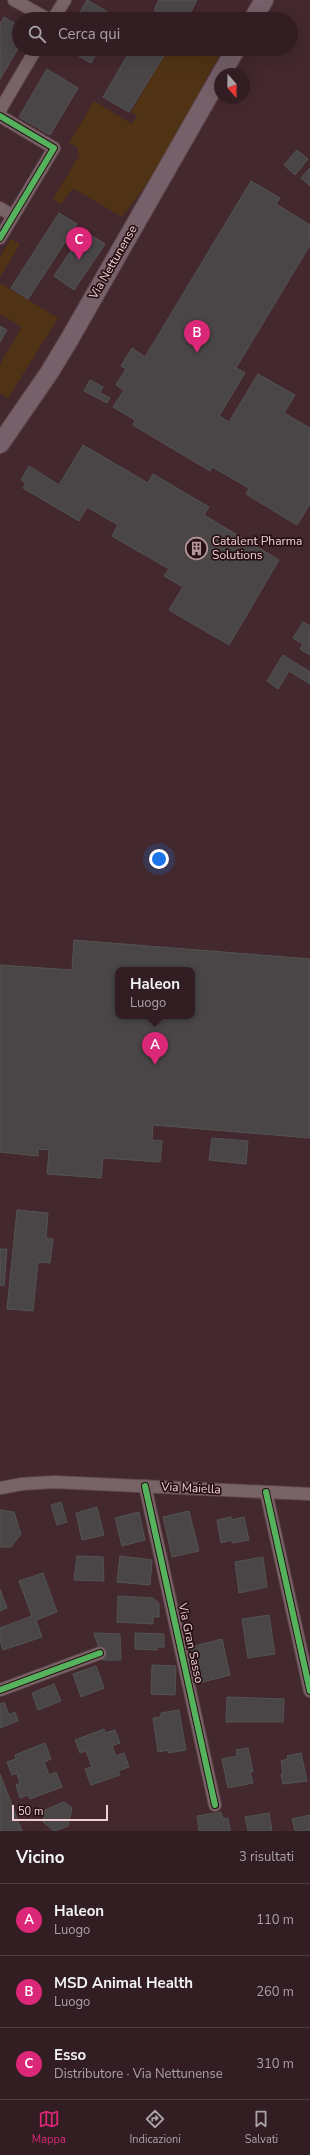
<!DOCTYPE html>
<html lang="it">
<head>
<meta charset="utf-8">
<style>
	body { margin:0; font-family:"Nunito Sans",sans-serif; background:#3d2b2f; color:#f1f3f6 }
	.compass { position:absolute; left:214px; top:68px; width:36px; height:36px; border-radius:50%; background:#321e22; box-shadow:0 4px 16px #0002; rotate:160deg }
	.scale { position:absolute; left:12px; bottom:10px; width:96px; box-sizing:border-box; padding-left:4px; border:2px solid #f0cfd4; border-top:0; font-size:11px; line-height:14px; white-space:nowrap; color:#f0cfd4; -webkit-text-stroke:3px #261014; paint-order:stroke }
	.you { position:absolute; left:159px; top:859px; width:14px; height:14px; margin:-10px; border:3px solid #fff; border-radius:50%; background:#1a73e8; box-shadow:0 0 0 6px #1a73e833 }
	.badge { display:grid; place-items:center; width:26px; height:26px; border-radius:50%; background:#db2777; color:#fff; font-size:13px; font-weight:700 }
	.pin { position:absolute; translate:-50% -33px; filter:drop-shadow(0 1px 2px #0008) }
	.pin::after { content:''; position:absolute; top:21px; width:14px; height:12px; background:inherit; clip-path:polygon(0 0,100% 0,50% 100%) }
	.popup { position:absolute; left:115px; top:967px; width:80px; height:52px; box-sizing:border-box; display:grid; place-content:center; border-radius:8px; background:#321e22; filter:drop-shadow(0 1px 3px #0005); font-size:13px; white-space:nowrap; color:#a8a2a5 }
	.popup b { font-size:15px; color:#f1f3f6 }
	.popup::after { content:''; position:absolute; left:50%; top:100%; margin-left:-8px; border:8px solid transparent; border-top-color:#321e22 }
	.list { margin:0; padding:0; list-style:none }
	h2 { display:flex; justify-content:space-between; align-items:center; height:52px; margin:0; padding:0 16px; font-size:17px }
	h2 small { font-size:13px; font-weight:400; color:#a8a2a5 }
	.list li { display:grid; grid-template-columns:26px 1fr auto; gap:12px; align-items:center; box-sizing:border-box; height:72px; padding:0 16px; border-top:1px solid #4d3c40 }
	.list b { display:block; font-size:15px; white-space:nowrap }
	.list p { margin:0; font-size:13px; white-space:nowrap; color:#a8a2a5 }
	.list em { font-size:13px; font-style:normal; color:#a8a2a5 }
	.icon { flex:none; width:22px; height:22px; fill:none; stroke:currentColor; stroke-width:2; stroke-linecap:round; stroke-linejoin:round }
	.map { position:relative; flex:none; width:310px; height:1831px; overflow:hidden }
	.search { position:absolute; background:#321e22; box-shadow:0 4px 16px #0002; left:12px; right:12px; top:12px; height:44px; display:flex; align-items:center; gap:10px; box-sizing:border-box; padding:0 14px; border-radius:22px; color:#a8a2a5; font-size:15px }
	.sheet { height:268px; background:#321e22 }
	nav { display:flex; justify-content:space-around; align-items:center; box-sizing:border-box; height:56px; border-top:1px solid #4d3c40; background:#321e22; font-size:11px; color:#a8a2a5 }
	nav a { display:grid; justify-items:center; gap:2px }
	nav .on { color:#db2777 }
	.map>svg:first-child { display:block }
	.green { fill:#503314 }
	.building { fill:#4a4648; stroke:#525455; fill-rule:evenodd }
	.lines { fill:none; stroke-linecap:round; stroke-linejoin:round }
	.minor-casing { stroke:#5f474c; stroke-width:14 }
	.primary-casing { stroke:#5f474c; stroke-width:20 }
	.minor { stroke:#786367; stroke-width:12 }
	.primary { stroke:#76616a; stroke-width:18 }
	.cycleway-casing { stroke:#261014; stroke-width:8 }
	.cycleway { stroke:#56b35d; stroke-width:6 }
	.labels { text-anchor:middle; stroke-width:3.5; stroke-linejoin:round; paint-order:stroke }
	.street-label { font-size:12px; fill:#f0cfd4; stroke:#261014 }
	.poi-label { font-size:12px; fill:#f0cfd4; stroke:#261014; text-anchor:start }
</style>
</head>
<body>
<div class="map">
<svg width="310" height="1831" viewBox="0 0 310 1831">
	<rect width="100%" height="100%" fill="#43282e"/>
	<g class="green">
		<polygon points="168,49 212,49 220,54 157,170 122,217 73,188 61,204 53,199 79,156 77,147 69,143 94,101 132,124 137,116 131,112"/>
		<polygon points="10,240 14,240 20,244 0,277 0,257"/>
		<polygon points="0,283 58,318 8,398 0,393 0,364 22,327 0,314"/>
	</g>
	<g class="building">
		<polygon points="87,0 118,18 118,19 76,19"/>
		<polygon points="159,0 197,0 187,19 170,19 154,10"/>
		<polygon points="4,17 19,26 19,47 0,79 0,24"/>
		<polygon points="67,49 99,49 91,63"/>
		<polygon points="131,49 168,49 129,112 103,97"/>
		<polygon points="47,69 78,88 50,135 19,117"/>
		<polygon points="297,150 308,159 295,175 284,165"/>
		<polygon points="310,168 310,186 301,178"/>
		<polygon points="251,181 280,198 276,204 310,225 310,245 236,368 245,373 219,416 229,422 258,374 295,395 284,413 310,428 310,504 297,525 246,494 249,488 212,467 210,471 133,425 135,420 113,407 124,390 116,385 126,369 121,366 132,348 145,357"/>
		<polygon points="59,213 77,224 28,299 11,288"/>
		<polygon points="84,231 105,244 74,290 54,276"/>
		<polygon points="0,326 7,330 0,342"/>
		<polygon points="90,380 103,387 100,393 110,398 107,403 84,391"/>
		<polygon points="83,445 148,483 153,474 209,507 204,515 279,560 229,645 169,610 183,587 164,576 169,569 112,536 118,525 87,507 79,521 23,488 26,483 21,480 29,466 59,485"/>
		<polygon points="303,622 310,626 310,655 300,649 303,644 293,638"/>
		<polygon points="283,655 310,672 310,684 289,671 278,689 267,681"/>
		<path d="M74 940 310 959V1138L153 1125 152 1140 162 1141 160 1162 103 1158 101 1178 47 1174 49 1150 38 1149V1156L0 1152V965L72 970ZM118 970H192V1016H118Z"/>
		<polygon points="212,1138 248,1141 246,1164 209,1160"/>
		<polygon points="17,1210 48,1213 46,1238 53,1239 50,1263 38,1262 33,1311 7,1309"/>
		<polygon points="0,1249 7,1249 4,1286 0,1285"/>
		<polygon points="61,1502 67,1522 57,1525 51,1505"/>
		<polygon points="97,1507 104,1535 82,1540 76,1513"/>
		<polygon points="0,1510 14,1512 21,1534 11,1547 0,1547"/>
		<polygon points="189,1511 199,1551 172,1557 163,1517"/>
		<polygon points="139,1512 145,1540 122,1546 115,1518"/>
		<polygon points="231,1517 231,1520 244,1517 249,1540 232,1543 232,1540 221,1543 217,1520"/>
		<polygon points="77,1556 103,1557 104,1581 74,1580"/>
		<polygon points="120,1556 152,1560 150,1585 117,1582"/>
		<polygon points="263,1557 267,1587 239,1593 235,1562"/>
		<polygon points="43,1573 57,1612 36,1620 42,1637 3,1650 0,1640 0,1628 32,1616 19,1581"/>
		<polygon points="0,1589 7,1608 0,1611"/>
		<polygon points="118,1596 153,1598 159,1603 159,1617 153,1617 153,1624 117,1622"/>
		<polygon points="269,1615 275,1654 248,1658 242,1619"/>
		<polygon points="94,1633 120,1634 121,1660 103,1660"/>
		<polygon points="135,1633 164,1634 164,1647 157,1647 157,1650 135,1649"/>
		<polygon points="222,1639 230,1675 199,1683 191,1647"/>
		<polygon points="152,1665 176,1666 175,1695 151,1694"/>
		<polygon points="96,1666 104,1688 81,1697 73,1674"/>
		<polygon points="54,1684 61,1701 38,1710 32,1693"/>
		<polygon points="227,1697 284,1699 283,1722 226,1722"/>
		<polygon points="4,1702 9,1715 15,1712 18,1721 0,1728 0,1704"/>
		<polygon points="179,1710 186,1750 168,1753 168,1750 158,1752 153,1718 161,1717 161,1713"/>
		<polygon points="104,1729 105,1733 115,1730 120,1743 112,1746 116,1756 124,1753 129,1767 118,1771 120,1775 91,1785 85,1769 92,1767 86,1751 80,1753 75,1740"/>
		<polygon points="45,1743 51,1759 44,1762 49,1775 56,1772 62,1787 30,1799 28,1795 20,1798 16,1785 20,1783 17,1773 12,1775 7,1762 16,1759 15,1755"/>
		<polygon points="248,1748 253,1772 250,1772 253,1783 228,1788 222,1759 237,1756 236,1750"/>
		<polygon points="301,1753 307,1781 283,1784 281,1774 283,1773 281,1761 288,1759 287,1756"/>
		<polygon points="0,1774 22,1831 0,1831"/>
		<polygon points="64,1802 72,1808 68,1826 54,1831 43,1822 45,1810"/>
		<polygon points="221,1812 223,1819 228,1818 230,1831 199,1831 197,1816"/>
		<polygon points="269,1813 272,1831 248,1831 245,1817"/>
		<polygon points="310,1815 310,1831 295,1831 292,1819"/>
	</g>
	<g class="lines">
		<defs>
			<g id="minor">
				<polyline points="14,0 48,19"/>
				<polyline points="53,19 65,0"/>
				<polyline points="0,110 36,49"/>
				<polyline points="0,116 54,148 0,238"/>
				<polyline points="0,208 13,216"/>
				<polyline points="145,1486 215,1805"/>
				<polyline points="0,1488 22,1484 54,1482 310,1494"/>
				<polyline points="266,1492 310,1691"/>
				<polyline points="0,1690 100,1653"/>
			</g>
			<g id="primary">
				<polyline points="253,19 264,0"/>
				<polyline points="221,74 236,49"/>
				<polyline points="0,444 49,373 69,340 220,76"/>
			</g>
		</defs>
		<use href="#minor" class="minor-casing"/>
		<use href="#primary" class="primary-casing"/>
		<use href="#minor" class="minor"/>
		<use href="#primary" class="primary"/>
		<defs>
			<g id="cycleway">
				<polyline points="0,116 54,148 0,238"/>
				<polyline points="145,1486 215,1805"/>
				<polyline points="266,1492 310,1691"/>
				<polyline points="0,1690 100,1653"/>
			</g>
		</defs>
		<use href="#cycleway" class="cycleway-casing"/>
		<use href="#cycleway" class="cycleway"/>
	</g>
	<defs>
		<symbol id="building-ring" viewBox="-11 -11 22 22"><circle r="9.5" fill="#261014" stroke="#b3959a" stroke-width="1.5"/><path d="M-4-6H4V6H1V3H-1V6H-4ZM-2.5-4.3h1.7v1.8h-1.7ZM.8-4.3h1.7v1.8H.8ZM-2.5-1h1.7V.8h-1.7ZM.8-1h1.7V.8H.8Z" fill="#b3959a"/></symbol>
	</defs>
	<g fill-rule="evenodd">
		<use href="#building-ring" x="184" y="536" width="25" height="25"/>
	</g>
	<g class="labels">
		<g class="street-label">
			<text transform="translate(113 262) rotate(-60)" y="4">Via Nettunense</text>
			<text transform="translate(191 1488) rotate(3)" y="4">Via Maiella</text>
			<text transform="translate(191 1643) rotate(78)" y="4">Via Gran Sasso</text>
		</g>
		<g class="poi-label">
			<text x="212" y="545">Catalent Pharma<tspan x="212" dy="14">Solutions</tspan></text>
		</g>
	</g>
</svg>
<svg class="compass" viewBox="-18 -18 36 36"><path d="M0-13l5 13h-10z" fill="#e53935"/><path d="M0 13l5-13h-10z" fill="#a8a2a5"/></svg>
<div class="scale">50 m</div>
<div class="you"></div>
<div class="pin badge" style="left:155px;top:1065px">A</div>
<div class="popup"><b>Haleon</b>Luogo</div>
<div class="pin badge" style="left:197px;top:353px">B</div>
<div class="pin badge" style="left:79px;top:260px">C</div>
<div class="search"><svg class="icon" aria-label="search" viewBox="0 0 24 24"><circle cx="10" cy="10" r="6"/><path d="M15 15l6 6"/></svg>Cerca qui</div>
</div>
<section class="sheet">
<h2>Vicino<small>3 risultati</small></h2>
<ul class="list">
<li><span class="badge">A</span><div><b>Haleon</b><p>Luogo</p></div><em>110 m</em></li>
<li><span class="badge">B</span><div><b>MSD Animal Health</b><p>Luogo</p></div><em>260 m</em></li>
<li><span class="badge">C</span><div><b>Esso</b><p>Distributore · Via Nettunense</p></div><em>310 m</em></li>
</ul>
</section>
<nav>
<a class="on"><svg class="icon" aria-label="map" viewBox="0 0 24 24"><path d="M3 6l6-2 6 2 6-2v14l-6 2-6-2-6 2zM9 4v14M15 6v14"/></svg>Mappa</a>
<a><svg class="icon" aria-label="directions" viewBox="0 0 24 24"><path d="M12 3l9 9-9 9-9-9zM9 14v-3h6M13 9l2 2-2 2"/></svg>Indicazioni</a>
<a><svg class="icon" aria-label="saved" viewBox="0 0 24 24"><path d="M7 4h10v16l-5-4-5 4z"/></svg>Salvati</a>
</nav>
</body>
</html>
